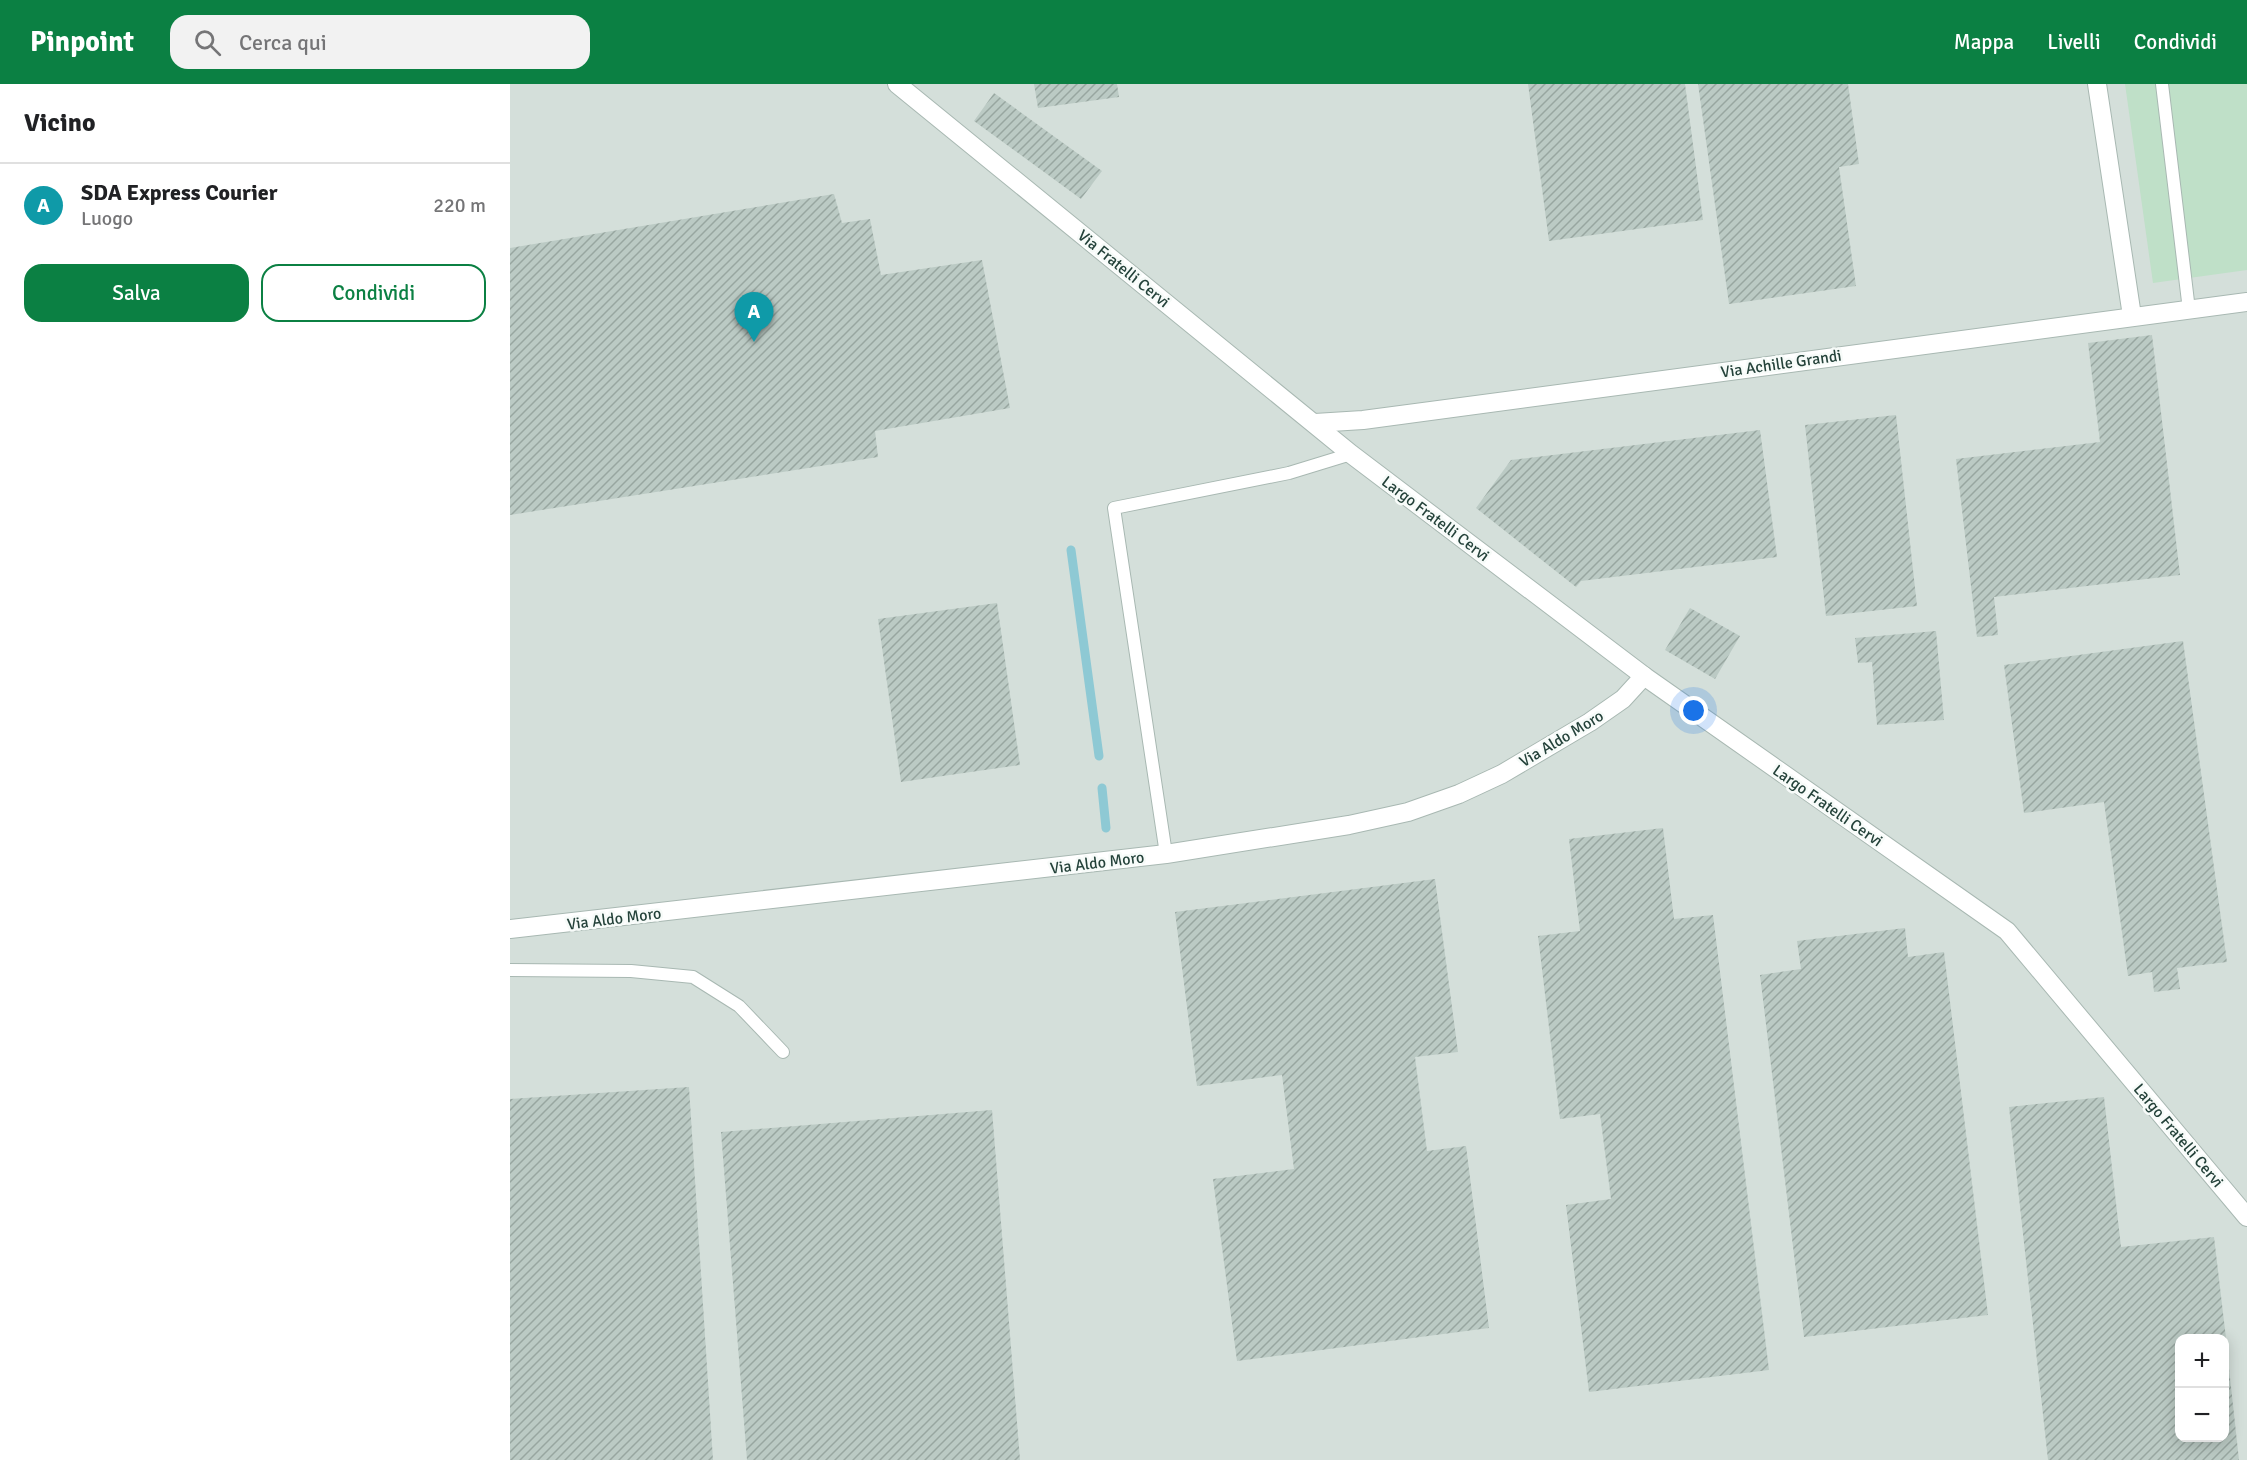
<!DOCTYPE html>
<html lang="it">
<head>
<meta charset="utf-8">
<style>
	body { margin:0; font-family:Signika,sans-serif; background:#f2f2f2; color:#202124 }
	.controls { position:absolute; right:18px; bottom:18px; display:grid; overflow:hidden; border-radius:12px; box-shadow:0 3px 15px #0003 }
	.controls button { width:54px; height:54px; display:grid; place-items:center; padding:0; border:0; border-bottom:2px solid #e0e0e0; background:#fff; color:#202124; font:30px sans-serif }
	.you { position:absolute; left:1184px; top:627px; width:21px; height:21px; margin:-15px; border:4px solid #fff; border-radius:50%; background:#1a73e8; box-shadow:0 0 0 9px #1a73e833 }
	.badge { display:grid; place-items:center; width:39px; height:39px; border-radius:50%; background:#0b8043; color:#fff; font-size:20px; font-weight:700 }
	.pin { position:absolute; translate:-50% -50px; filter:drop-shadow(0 2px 3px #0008) }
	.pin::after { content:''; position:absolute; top:32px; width:21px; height:18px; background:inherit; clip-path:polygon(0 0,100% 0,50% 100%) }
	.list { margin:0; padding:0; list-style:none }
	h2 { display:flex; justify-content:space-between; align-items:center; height:78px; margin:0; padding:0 24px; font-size:26px }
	h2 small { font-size:20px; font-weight:400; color:#757577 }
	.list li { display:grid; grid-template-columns:39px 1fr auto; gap:18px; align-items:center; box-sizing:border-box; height:84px; padding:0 24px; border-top:2px solid #e0e0e0 }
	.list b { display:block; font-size:22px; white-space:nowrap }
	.list p { margin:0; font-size:20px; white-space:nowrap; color:#757577 }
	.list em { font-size:20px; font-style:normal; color:#757577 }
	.actions { display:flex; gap:12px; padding:18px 24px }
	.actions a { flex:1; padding:14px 0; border:2px solid #0b8043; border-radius:18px; text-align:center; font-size:21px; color:#0b8043 }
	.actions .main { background:#0b8043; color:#fff }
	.icon { flex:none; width:33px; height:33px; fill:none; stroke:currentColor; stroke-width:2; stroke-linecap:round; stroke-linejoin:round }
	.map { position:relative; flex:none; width:1737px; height:1376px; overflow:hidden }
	header { display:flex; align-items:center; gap:36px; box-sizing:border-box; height:84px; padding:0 30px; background:#0b8043; color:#fff }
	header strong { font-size:28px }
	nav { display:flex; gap:33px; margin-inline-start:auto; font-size:21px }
	.search { width:420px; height:54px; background:#f2f2f2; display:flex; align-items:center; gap:15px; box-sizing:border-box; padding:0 21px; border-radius:18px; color:#757577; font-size:22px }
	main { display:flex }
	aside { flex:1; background:#fff }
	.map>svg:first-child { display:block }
	.built { fill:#d4dfda; fill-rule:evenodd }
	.green { fill:#bfe0c8 }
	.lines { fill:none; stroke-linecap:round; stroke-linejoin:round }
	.stream { stroke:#8ec9d4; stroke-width:9 }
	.building { fill:url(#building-hatch) }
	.lane-casing { stroke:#a8b8b2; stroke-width:14 }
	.street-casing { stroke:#a8b8b2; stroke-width:20 }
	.lane { stroke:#fff; stroke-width:12 }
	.street { stroke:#fff; stroke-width:18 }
	.labels { text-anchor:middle; stroke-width:5; stroke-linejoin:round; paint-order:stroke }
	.street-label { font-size:16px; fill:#24423a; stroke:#f7fbf9 }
</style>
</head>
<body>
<header>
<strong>Pinpoint</strong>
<div class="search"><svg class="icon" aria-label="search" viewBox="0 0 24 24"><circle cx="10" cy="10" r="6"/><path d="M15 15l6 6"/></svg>Cerca qui</div>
<nav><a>Mappa</a><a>Livelli</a><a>Condividi</a></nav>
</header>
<main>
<aside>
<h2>Vicino<small></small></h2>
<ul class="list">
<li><span class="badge" style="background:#0f9aa8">A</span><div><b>SDA Express Courier</b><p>Luogo</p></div><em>220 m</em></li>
</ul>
<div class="actions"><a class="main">Salva</a><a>Condividi</a></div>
</aside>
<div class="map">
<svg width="1737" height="1376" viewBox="0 0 1737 1376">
	<defs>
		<pattern id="building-hatch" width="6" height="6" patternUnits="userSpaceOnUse" patternTransform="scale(1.5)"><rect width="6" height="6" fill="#bbcac4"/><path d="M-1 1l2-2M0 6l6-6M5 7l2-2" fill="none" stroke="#98a6a0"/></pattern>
	</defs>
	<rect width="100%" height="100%" fill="#e6efeb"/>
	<path class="built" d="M0 0H1737V1376H0ZM1670 1254H1714V1354H1670Z"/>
	<polygon class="green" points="1615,0 1737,0 1737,186 1643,199"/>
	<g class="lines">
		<g class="stream">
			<polyline points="561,466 589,672"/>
			<polyline points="592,704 596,744"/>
		</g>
	</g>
	<g class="building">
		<polygon points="524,0 607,0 609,13 528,24"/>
		<polygon points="1018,0 1175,0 1193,136 1039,157"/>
		<polygon points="1188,0 1338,0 1349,80 1329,83 1346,202 1219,220"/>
		<polygon points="484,9 592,87 571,115 464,37"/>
		<polygon points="324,110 332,139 360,135 371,191 472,176 500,324 365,347 368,373 0,431 0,164"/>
		<polygon points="1642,251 1670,491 1484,513 1488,551 1467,553 1446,375 1590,358 1578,259"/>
		<polygon points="1386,331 1407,522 1316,532 1295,341"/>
		<polygon points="1250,346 1267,473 1071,497 1066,503 966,424 1001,376"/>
		<polygon points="487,519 510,681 391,698 368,535"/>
		<polygon points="1180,524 1230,552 1205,595 1155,566"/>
		<polygon points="1426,547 1434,636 1367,641 1362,578 1348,579 1345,554"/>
		<polygon points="1673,557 1717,878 1667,884 1670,905 1644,908 1642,888 1618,892 1594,718 1514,729 1494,581"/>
		<polygon points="1153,744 1164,835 1203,831 1259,1286 1079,1308 1056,1121 1101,1115 1090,1030 1050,1035 1028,852 1070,847 1059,755"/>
		<polygon points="925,795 948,968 905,973 917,1067 956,1062 979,1244 727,1277 703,1095 784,1085 772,991 687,1002 665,828"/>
		<polygon points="1395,844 1398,873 1434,868 1478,1231 1294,1253 1250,891 1291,885 1287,857"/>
		<polygon points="179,1003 203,1376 0,1376 0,1015"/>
		<polygon points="1594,1013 1611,1163 1704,1153 1716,1254 1670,1254 1670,1354 1714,1354 1716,1257 1729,1376 1538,1376 1499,1023"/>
		<polygon points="482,1026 510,1376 237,1376 211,1048"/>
	</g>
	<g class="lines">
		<defs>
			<g id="lane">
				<polyline points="1652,0 1679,226"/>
				<polyline points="656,770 604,424 779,389 841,370"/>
				<polyline points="0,886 121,887 183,893 229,922 273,968"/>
			</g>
			<g id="street">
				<polyline points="387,0 841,370 1134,592 1497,847 1737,1133"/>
				<polyline points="1587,0 1622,232"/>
				<polyline points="805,339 853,336 1737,218"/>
				<polyline points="0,845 656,770 839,741 898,728 949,710 992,690 1080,638 1113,615 1134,592"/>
			</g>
		</defs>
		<use href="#lane" class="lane-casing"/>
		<use href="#street" class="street-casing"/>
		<use href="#lane" class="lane"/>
		<use href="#street" class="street"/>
	</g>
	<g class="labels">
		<g class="street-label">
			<text transform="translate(614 184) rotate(39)" y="6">Via Fratelli Cervi</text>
			<text transform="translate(1271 279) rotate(-8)" y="6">Via Achille Grandi</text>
			<text transform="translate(926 434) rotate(37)" y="6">Largo Fratelli Cervi</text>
			<text transform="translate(1051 654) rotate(-31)" y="6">Via Aldo Moro</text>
			<text transform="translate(1318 721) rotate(35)" y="6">Largo Fratelli Cervi</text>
			<text transform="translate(587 778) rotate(-7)" y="6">Via Aldo Moro</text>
			<text transform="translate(104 834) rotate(-7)" y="6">Via Aldo Moro</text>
			<text transform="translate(1669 1051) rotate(50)" y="6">Largo Fratelli Cervi</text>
		</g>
	</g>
</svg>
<div class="controls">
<button>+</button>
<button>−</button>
</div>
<div class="you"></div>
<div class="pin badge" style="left:244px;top:258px;background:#0f9aa8">A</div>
</div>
</main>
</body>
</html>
